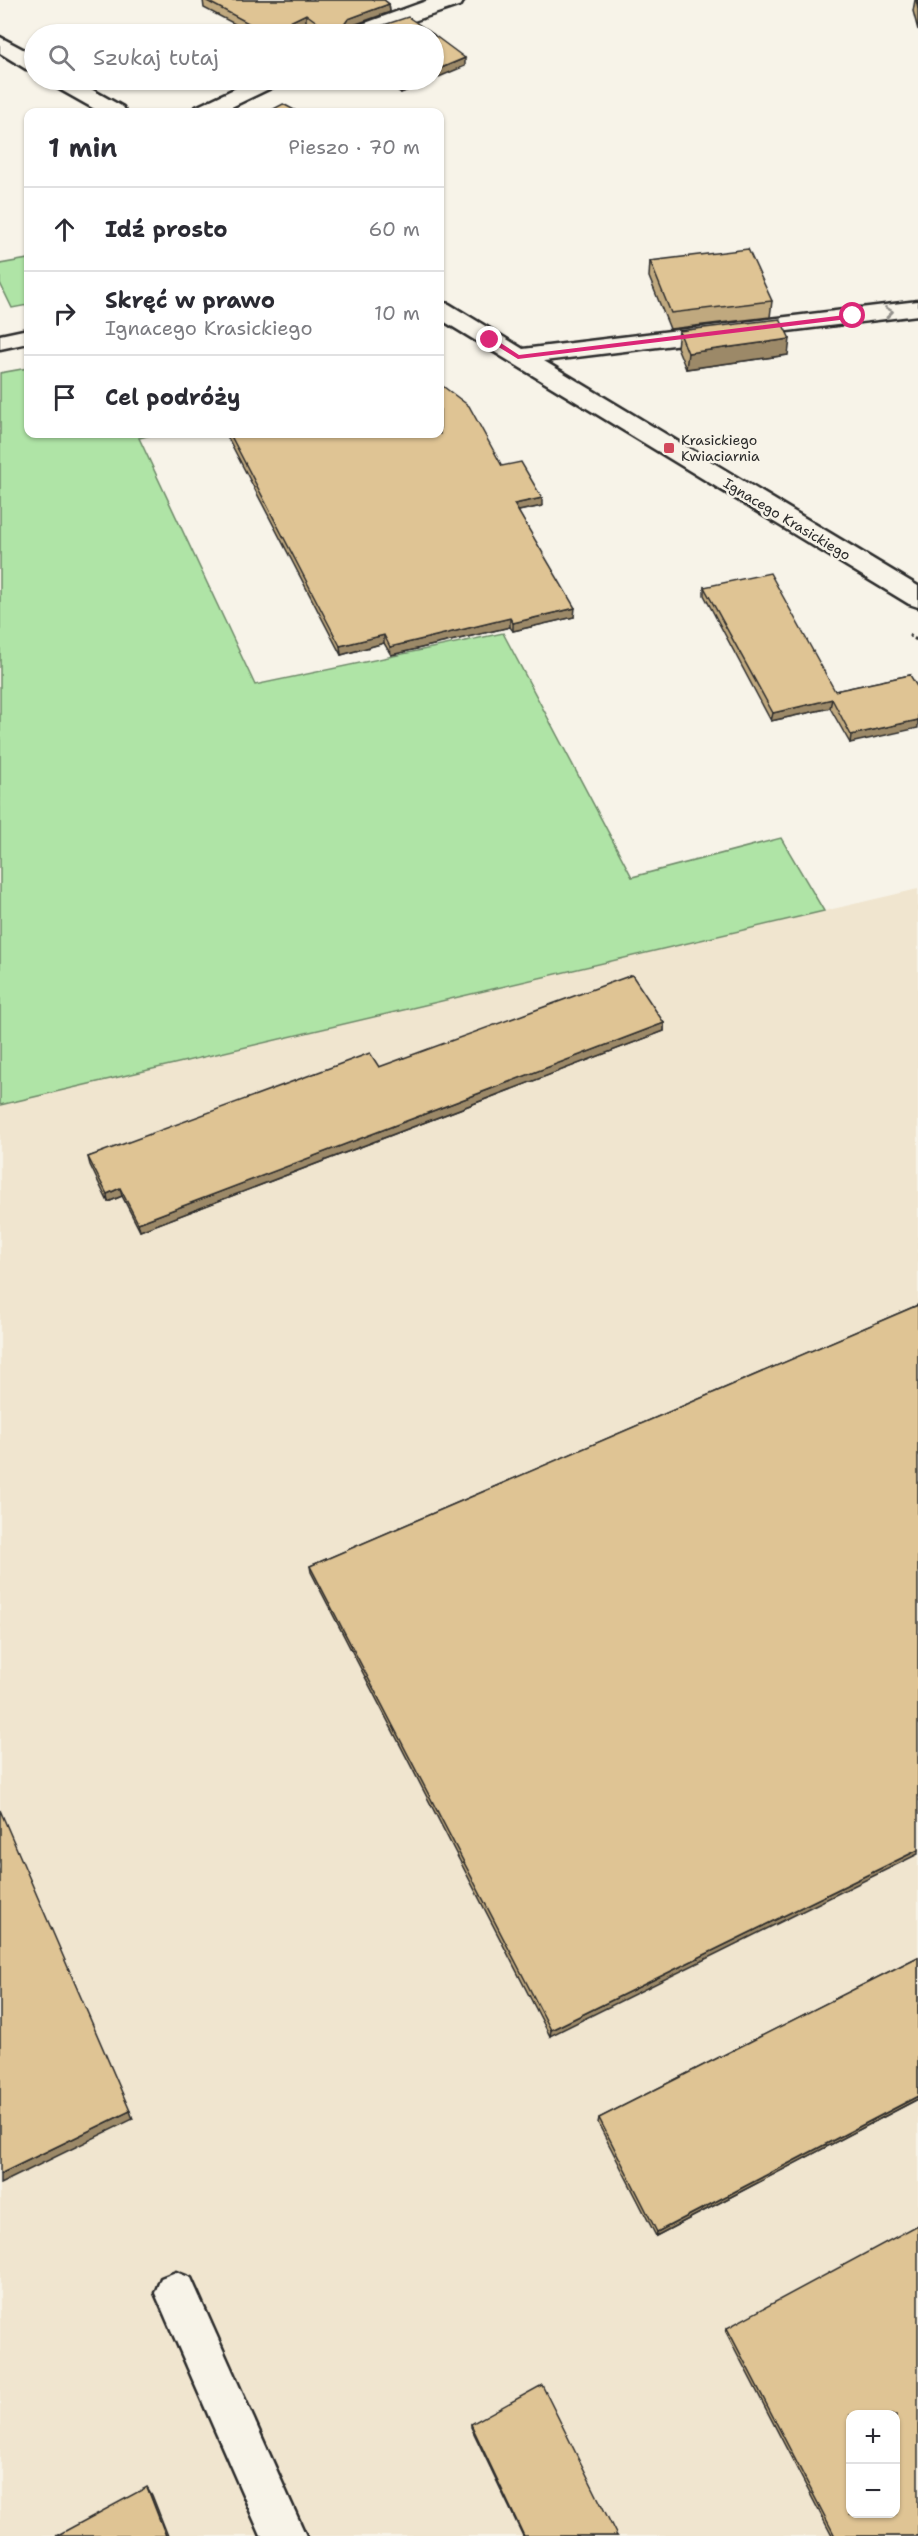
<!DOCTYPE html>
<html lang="pl">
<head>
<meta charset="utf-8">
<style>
	body { margin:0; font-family:"Shantell Sans",sans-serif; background:#f7f7f7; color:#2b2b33 }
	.controls { position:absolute; right:18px; bottom:18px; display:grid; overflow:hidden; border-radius:12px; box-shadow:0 2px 4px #0004 }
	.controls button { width:54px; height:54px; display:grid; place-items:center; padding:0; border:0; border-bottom:2px solid #e1e1e2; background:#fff; color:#2b2b33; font:30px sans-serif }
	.stop { position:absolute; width:18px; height:18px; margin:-14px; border:4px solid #db2777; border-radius:50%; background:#fff }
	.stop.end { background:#db2777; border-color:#fff; box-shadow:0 2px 6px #0008 }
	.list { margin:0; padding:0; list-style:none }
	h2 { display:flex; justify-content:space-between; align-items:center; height:78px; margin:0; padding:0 24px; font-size:26px }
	h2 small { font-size:20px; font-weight:400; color:#7c7c81 }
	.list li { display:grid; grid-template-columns:39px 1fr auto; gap:18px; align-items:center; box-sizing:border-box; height:84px; padding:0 24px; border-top:2px solid #e1e1e2 }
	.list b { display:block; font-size:22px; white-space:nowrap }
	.list p { margin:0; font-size:20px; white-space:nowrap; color:#7c7c81 }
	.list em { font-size:20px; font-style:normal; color:#7c7c81 }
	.icon { flex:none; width:33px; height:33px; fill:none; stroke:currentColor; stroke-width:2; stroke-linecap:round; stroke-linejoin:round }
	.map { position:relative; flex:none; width:918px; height:2536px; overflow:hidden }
	.search { position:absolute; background:#fff; box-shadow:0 2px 4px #0004; left:24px; top:24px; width:420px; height:66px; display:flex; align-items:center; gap:15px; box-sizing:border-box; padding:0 21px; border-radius:33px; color:#7c7c81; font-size:22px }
	.panel { position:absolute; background:#fff; box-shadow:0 2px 4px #0004; left:24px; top:108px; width:420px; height:330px; border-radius:12px }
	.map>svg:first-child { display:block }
	.built { fill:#f0e5cf; fill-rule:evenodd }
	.green { fill:#afe4a6; stroke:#6d8868; stroke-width:1.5 }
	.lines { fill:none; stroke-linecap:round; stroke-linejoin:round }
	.minor-casing { stroke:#2b2b2b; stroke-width:5 }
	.path { stroke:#2b2b2b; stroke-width:3; stroke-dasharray:3 3; stroke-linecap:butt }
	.minor { fill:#f7f3e8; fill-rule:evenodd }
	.wall { fill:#c0a97f; stroke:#2b2b2b; stroke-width:1.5 }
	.shaded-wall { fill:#9c8968; stroke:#2b2b2b; stroke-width:1.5 }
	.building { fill:#dfc494; stroke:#2b2b2b; stroke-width:1.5; fill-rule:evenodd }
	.oneway { stroke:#918f8a }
	.route { fill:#db2777 }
	.poi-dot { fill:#d1495b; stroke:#f7f3e8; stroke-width:2 }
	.labels { text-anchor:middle; stroke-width:5; stroke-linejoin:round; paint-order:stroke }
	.far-poi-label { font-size:14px; fill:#2b2b2b; stroke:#f7f3e8; text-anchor:start }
	.far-street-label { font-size:14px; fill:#2b2b2b; stroke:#f7f3e8 }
</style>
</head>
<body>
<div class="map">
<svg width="918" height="2536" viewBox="0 0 918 2536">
	<rect width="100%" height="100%" fill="#f7f3e8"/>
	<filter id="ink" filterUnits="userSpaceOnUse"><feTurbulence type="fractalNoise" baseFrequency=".0167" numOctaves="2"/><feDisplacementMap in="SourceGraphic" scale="12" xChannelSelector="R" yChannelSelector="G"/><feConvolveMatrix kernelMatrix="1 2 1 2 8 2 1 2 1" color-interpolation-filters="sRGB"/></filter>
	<g filter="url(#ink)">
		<path class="built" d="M918 889V2536H0V1105ZM850 2414H896V2514H850Z"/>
		<g class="green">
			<polygon points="28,259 28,305 12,308 0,283 0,264"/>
			<polygon points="28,368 28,434 155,434 139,438 255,685 503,633 632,877 781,838 824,911 0,1105 0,373"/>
		</g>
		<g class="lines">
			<defs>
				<g id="minor">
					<polygon points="429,0 464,0 461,5 375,34 346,34 349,29"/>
					<polygon points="0,37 34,55 34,70 26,69 0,53"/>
					<polygon points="49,80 75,80 123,107 126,112 100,112 52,85"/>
					<polygon points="253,80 280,80 277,85 221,112 193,112 196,107"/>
					<polygon points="918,301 918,315 544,361 918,586 918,607 909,604 440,319 440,302 449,304 523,349"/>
					<polygon points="28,329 28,343 0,349 0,335"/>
					<polygon points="176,2272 191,2278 306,2536 261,2536 155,2293 161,2278"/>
				</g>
			</defs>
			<use href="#minor" class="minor-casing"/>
			<polyline class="path" points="909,635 918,641"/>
			<use href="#minor" class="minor"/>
		</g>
		<g class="wall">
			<polygon points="203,0 384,0 389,4 390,12 350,26 433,34 322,34 306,23 282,34 254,34 204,8"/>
			<polygon points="915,0 918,0 918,30 913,11"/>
			<polygon points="383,80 433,80 401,93"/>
			<polygon points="650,261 772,301 770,317 670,329 649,277"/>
			<polygon points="679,331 788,355 686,369 677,347"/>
			<polygon points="226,434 440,434 502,466 542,506 518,511 574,617 513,631 510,627 391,655 384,643 341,655"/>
			<polygon points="704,587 835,691 910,675 850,743 830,708 771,721 704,595"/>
			<polygon points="664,1023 664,1031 140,1231 122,1196 108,1202 90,1165 88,1157 379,1067"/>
			<polygon points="918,1305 550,2036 311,1572 310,1566"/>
			<polygon points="918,1957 918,2099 656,2236 598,2123 599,2118"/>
			<polygon points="727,2328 918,2536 832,2536 726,2332"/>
			<polygon points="471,2424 617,2536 523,2536 471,2427"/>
		</g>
		<g class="shaded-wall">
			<polygon points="389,4 390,12 348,27 343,26 348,19"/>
			<polygon points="306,14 306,23 282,34 267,34 267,33"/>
			<polygon points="465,58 465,66 434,79 434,71"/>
			<polygon points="413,80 433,80 401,93 401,85"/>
			<polygon points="790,339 788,355 686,369 688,353"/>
			<polygon points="542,498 542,506 514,512 514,504"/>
			<polygon points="575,608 574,617 513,631 513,623"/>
			<polygon points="510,618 510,627 391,655 390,647"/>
			<polygon points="384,635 384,643 341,655 340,646"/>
			<polygon points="832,699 830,708 771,721 773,713"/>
			<polygon points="918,720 918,728 850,743 851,735"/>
			<polygon points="664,1023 664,1031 140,1231 138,1223"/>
			<polygon points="120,1188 122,1196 108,1202 107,1194"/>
			<polygon points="918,1850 918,1854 550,2036 551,2030"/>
			<polygon points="918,2096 918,2099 656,2236 657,2232"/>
			<polygon points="130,2111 133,2119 0,2184 0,2174"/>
			<polygon points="147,2487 152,2495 168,2536 166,2536"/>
		</g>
		<g class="building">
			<polygon points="205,0 384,0 389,4 348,19 343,26 375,28 408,17 433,34 333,34 306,14 267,33"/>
			<polygon points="916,0 918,0 918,9"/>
			<polygon points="434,35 465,58 434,71"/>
			<polygon points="394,80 413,80 401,85"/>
			<polygon points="283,104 298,112 268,112"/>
			<polygon points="748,249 772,301 671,313 650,261"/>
			<polygon points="780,319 790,339 688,353 679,331"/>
			<polygon points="440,384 469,406 502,466 521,462 542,498 514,504 575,608 513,623 510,618 390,647 384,635 340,646 230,434 440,434"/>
			<polygon points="770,573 835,691 910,675 918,688 918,720 851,735 832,699 773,713 704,587"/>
			<polygon points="632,975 664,1023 138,1223 120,1188 107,1194 88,1157 370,1053 379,1067"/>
			<polygon points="918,1305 918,1850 551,2030 310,1566"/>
			<polygon points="0,1810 130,2111 0,2174"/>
			<polygon points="918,1957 918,2096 657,2232 599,2118"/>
			<path d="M918 2225V2536H835L727 2328ZM850 2415H896V2514H850Z"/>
			<polygon points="542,2385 617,2536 524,2536 471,2424"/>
			<polygon points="147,2487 166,2536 56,2536"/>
		</g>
		<defs><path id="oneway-chevron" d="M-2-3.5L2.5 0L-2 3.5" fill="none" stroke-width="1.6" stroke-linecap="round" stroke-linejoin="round" transform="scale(1.5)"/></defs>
		<use class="oneway" href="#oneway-chevron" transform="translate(889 312) rotate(-7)"/>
	</g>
	<polygon class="route" points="853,314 856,318 518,359 487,340 493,338 519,355"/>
	<rect class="poi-dot" x="663" y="442" width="12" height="12" rx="3"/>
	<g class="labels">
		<g class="far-poi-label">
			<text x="681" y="445">Krasickiego<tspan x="681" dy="16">Kwiaciarnia</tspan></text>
		</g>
		<g class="far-street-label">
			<text transform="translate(787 519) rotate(31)" y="5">Ignacego Krasickiego</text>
		</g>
	</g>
</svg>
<div class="controls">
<button>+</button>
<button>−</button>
</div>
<div class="stop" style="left:853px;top:316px"></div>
<div class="stop end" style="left:490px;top:340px"></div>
<div class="search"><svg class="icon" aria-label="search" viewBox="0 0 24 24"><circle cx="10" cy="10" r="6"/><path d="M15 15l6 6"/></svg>Szukaj tutaj</div>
<section class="panel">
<h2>1 min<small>Pieszo · 70 m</small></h2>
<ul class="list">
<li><svg class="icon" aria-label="ahead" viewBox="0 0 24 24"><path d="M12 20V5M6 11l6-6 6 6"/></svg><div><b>Idź prosto</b></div><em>60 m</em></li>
<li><svg class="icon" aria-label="right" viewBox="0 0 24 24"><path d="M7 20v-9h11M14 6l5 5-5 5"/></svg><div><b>Skręć w prawo</b><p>Ignacego Krasickiego</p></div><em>10 m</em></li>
<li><svg class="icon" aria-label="arrive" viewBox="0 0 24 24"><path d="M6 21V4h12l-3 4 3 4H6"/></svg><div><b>Cel podróży</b></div></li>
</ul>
</section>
</div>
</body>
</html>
